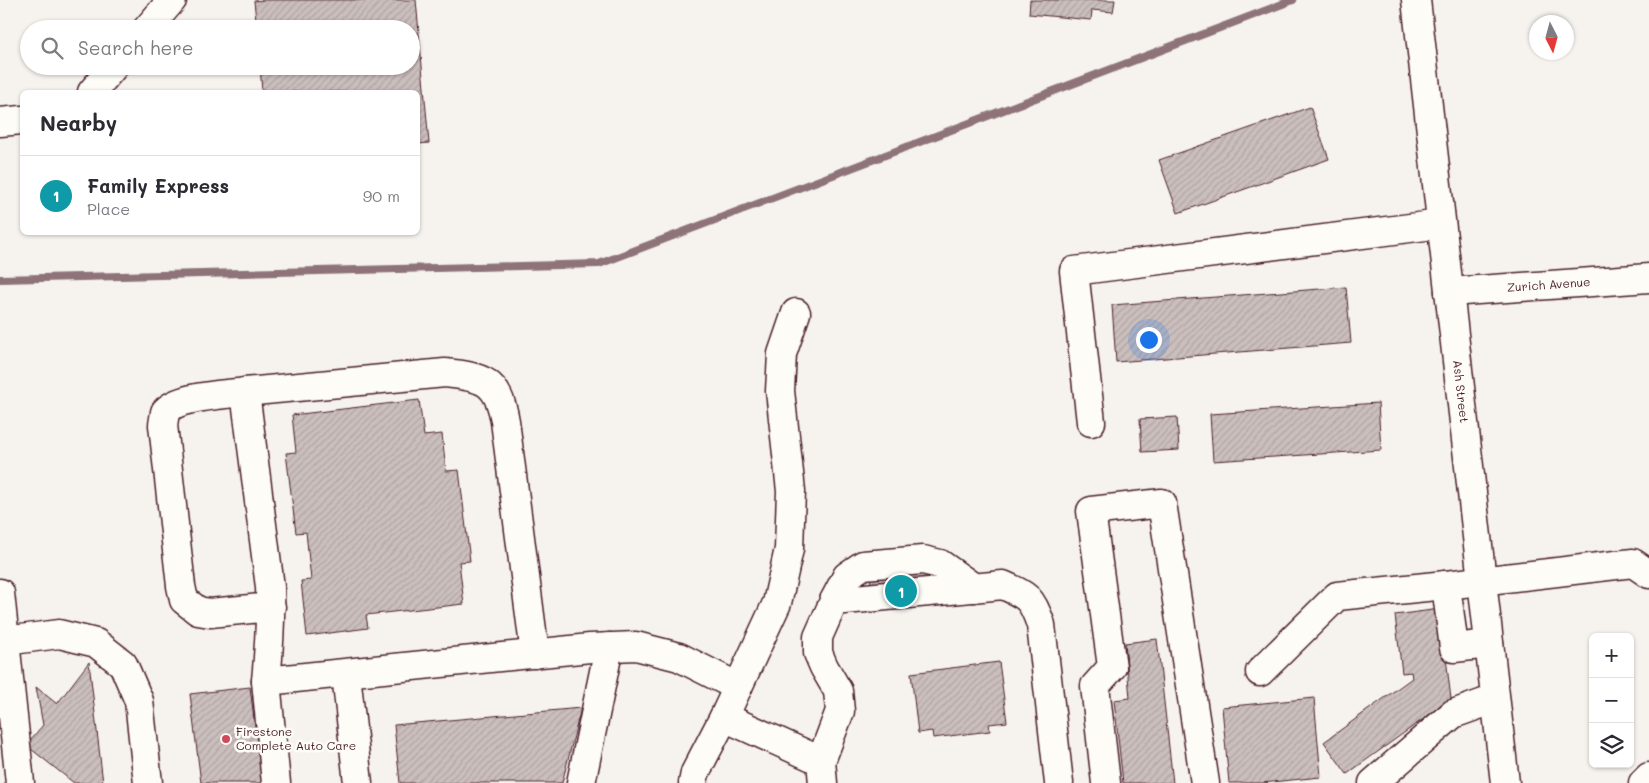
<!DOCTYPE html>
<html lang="en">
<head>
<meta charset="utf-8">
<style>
	body { margin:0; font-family:Mali,sans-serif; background:#f2f2f3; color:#2b2b33 }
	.controls { position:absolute; right:15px; bottom:15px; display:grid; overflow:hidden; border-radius:8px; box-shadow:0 1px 4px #0004 }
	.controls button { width:45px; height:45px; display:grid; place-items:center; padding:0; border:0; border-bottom:1px solid #e1e1e2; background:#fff; color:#2b2b33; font:25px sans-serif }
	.compass { position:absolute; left:1529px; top:15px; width:45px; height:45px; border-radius:50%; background:#fff; box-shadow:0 1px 4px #0004; rotate:174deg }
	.you { position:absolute; left:1148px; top:339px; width:18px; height:18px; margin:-12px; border:4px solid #fff; border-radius:50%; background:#1a73e8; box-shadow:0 0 0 8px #1a73e833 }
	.badge { display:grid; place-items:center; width:32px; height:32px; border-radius:50%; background:#7c3aed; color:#fff; font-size:16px; font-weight:700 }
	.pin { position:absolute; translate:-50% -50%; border:2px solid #fff; box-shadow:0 1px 5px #0006 }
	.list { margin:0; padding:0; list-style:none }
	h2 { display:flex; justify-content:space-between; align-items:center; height:65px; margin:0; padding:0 20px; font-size:21px }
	h2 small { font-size:16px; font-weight:400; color:#7c7c81 }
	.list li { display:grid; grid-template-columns:32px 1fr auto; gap:15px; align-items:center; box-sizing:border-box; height:80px; padding:0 20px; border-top:1px solid #e1e1e2 }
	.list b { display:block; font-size:19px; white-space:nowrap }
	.list p { margin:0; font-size:16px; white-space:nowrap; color:#7c7c81 }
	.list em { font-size:16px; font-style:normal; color:#7c7c81 }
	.icon { flex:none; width:28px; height:28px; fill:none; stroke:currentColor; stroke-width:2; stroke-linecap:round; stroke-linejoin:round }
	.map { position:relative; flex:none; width:1649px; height:783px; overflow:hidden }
	.search { position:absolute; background:#fff; box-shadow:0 1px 4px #0004; left:20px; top:20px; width:400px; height:55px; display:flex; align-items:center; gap:12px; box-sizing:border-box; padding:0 18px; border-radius:28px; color:#7c7c81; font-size:19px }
	.panel { position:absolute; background:#fff; box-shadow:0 1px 4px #0004; left:20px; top:90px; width:400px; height:145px; border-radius:8px }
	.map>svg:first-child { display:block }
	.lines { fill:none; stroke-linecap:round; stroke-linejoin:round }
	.stream { stroke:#8e7378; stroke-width:8 }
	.building { fill:url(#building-hatch); stroke:#4a1f2b }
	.minor-casing { stroke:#4a1f2b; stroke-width:31 }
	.minor { stroke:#fdfcf7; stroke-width:28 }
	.poi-dot { fill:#d1495b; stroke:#fdfcf7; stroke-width:2 }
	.labels { text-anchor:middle; stroke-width:5; stroke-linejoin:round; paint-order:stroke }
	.street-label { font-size:12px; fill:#4a1f2b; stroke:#fdfcf7 }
	.poi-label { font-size:12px; fill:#4a1f2b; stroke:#fdfcf7; text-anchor:start }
</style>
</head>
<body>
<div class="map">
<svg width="1649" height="783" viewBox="0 0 1649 783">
	<defs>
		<pattern id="building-hatch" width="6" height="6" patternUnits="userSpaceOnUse" patternTransform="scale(1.25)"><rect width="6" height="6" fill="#cbbfbe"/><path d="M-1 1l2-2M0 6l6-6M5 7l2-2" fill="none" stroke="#b0a4a3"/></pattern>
	</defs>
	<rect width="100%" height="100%" fill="#f6f3ef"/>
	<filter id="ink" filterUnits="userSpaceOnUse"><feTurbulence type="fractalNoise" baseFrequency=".02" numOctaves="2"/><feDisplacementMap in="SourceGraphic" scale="10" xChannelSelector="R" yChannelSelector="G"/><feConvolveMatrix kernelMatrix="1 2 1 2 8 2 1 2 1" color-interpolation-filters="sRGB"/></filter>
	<g filter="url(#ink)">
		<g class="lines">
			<polyline class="stream" points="0,279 599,264 1293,0"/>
		</g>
		<g class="building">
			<polygon points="263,0 416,0 429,143 418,144 418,92 260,92 262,92 260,66 411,66 411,29 257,29 254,1"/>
			<polygon points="1030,0 1115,0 1113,12 1092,10 1091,20 1029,14"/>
			<polygon points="1310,107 1329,159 1178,213 1159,160"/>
			<polygon points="1346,287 1351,343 1116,362 1112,305"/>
			<polygon points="419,400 424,436 442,434 446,471 459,470 470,561 459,562 464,604 366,615 368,628 307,636 301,581 311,580 306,532 296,533 286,453 296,452 292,415"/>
			<polygon points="1378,403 1381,450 1213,461 1210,414"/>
			<polygon points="1177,417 1179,450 1142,452 1140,419"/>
			<polygon points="927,572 930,604 875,609 870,577"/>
			<polygon points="1440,609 1451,699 1347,774 1324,742 1412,678 1411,672 1402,673 1395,615"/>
			<polygon points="1157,639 1173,783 1123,783 1114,700 1130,698 1125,643"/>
			<polygon points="89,662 103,783 74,783 26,745 43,725 36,687 57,704"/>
			<polygon points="999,662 1007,722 989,724 990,731 933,738 932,731 918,733 911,673"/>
			<polygon points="250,687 262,783 201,783 190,694"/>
			<polygon points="1314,698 1321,777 1262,783 1229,783 1222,707"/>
			<polygon points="581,708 562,783 400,783 394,725"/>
		</g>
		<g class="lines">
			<defs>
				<g id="minor">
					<path id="s1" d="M1416 0 1505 783"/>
					<polyline points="147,29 172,0"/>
					<polyline points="92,92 114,66"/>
					<polyline points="0,122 22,120"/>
					<path id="s2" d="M1449 292 1649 278"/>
					<path d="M245 392 445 373C483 377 498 380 505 421L535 654"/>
					<polyline points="1091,422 1074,271 1441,224"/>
					<polyline points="0,593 20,783"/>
					<polyline points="834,601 847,576 863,565 923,560 940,564 974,588"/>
					<path d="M271 607 210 613 198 611 184 600 181 586 163 425 165 412C177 396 224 395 245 392L270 587C271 619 269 650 266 681L590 648 636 646 679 657 738 687"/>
					<polyline points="5,641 59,634 96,643 123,664 139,701 148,783"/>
					<polyline points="1489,644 1454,648 1446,585 1633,563 1649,574"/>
					<polyline points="1260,672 1337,596 1446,585"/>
					<polyline points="346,674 358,783"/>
					<polyline points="266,681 276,783"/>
					<polyline points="724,717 821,761 823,783"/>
					<path d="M821 761 840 711 838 691 824 667 818 653V637L834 601 1003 585C1028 596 1032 598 1041 625L1059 783"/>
					<polyline points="581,783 609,647"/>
					<polyline points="693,783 695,773 724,717 777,603 789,549 791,491 780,391 782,354 796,313"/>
					<polyline points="1106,783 1095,686 1112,667 1091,511 1162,503 1205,783"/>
					<polyline points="1373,783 1453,714 1495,699"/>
					<polyline points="1643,783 1649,777"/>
				</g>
			</defs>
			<use href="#minor" class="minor-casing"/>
			<use href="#minor" class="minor"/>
		</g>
	</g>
	<circle class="poi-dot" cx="226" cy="739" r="5"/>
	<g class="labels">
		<g class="street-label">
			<text dy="4" stroke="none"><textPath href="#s2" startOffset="100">Zurich Avenue</textPath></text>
			<text dy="4" stroke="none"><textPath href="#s1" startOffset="394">Ash Street</textPath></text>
		</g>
		<g class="poi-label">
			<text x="236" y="736">Firestone<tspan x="236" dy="14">Complete Auto Care</tspan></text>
		</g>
	</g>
</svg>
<div class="controls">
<button>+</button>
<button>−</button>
<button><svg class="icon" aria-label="layers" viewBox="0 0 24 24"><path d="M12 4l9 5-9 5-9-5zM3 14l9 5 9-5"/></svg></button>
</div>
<svg class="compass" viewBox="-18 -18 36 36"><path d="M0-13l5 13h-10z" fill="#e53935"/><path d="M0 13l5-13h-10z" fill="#7c7c81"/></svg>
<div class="you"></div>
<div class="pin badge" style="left:901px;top:591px;background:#0f9aa8">1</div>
<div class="search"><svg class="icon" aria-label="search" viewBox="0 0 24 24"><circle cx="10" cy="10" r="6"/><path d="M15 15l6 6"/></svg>Search here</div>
<section class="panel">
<h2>Nearby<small></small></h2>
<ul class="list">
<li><span class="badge" style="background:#0f9aa8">1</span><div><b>Family Express</b><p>Place</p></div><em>90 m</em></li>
</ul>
</section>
</div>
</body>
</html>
